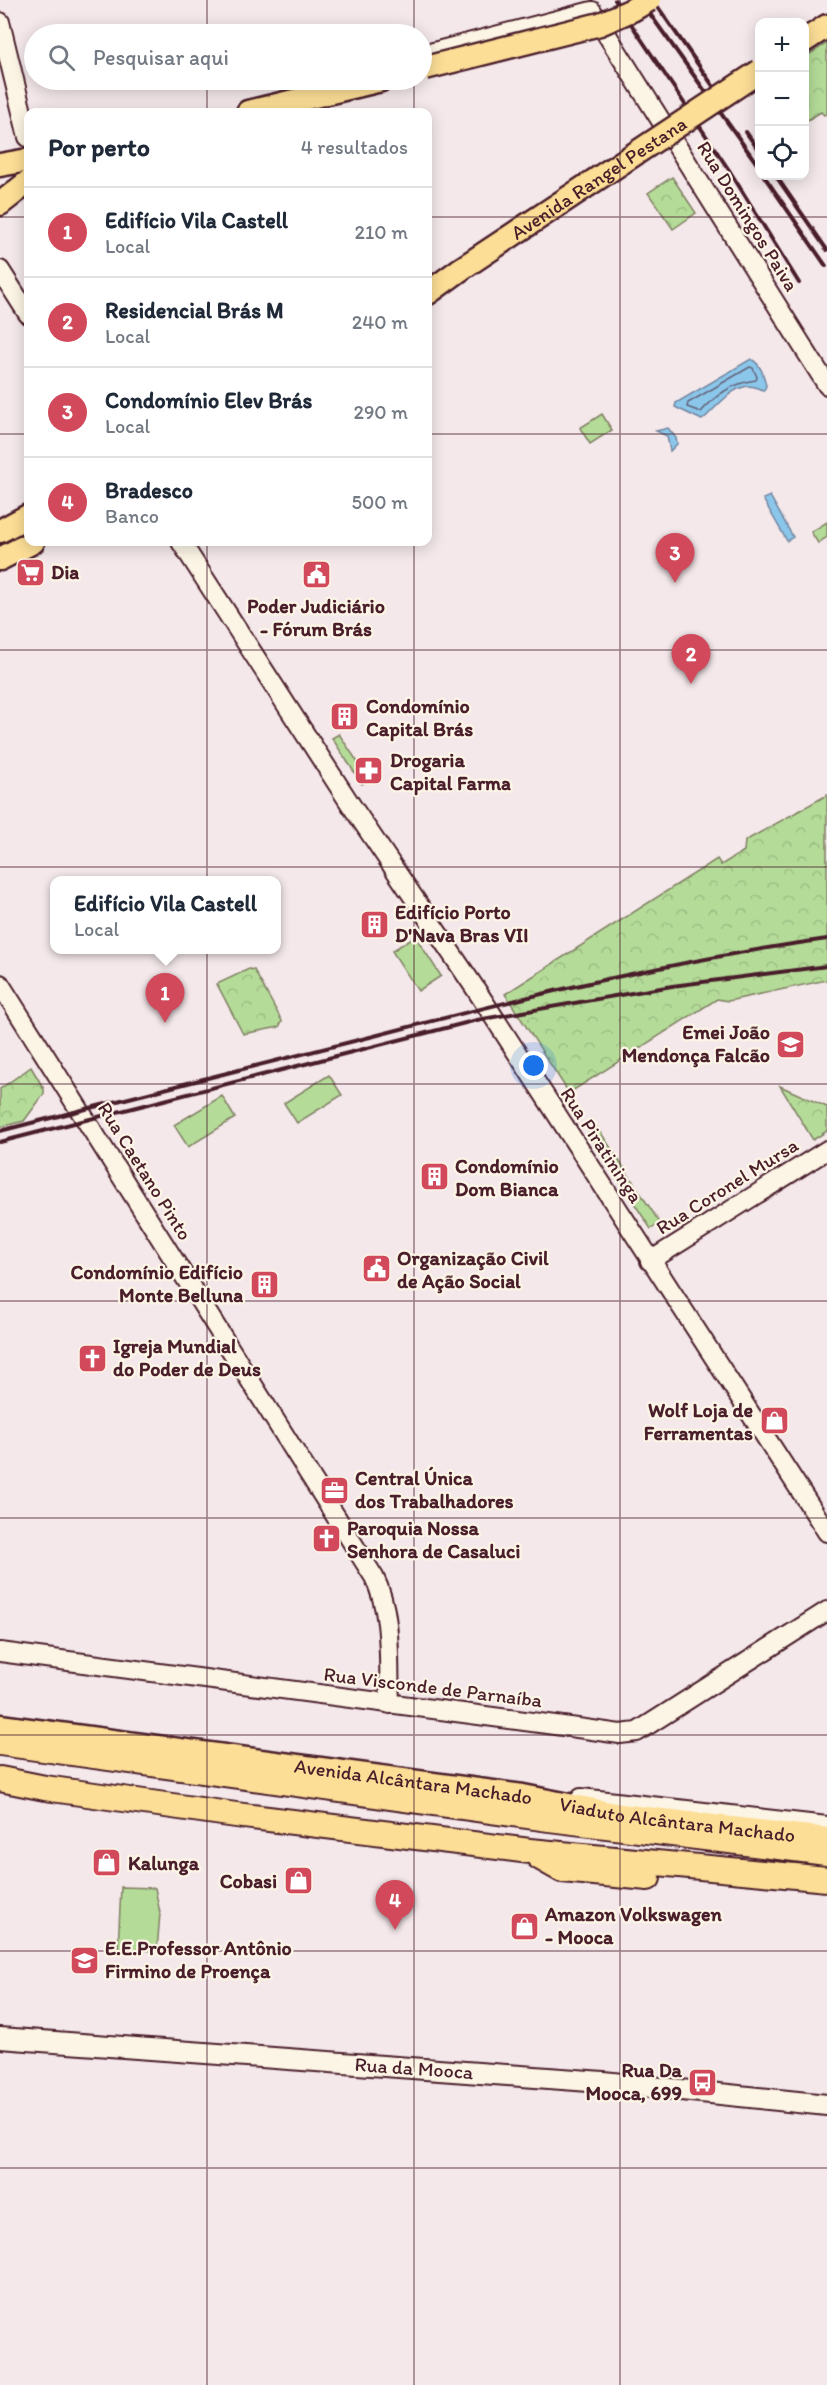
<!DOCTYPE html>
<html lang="pt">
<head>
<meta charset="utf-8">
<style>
	body { margin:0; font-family:Itim,sans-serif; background:#f6f6f7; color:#1f2937 }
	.controls { position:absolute; right:18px; top:18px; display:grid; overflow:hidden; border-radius:12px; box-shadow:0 3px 15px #0003 }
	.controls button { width:54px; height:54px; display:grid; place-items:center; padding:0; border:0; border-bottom:2px solid #e0e1e3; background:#fff; color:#1f2937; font:30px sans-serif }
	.you { position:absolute; left:534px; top:1066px; width:21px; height:21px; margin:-15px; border:4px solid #fff; border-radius:50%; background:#1a73e8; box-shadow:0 0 0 9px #1a73e833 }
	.badge { display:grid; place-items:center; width:39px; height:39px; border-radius:50%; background:#d1495b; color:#fff; font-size:20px; font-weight:700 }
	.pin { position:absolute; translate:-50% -50px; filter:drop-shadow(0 2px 3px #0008) }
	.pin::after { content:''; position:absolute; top:32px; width:21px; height:18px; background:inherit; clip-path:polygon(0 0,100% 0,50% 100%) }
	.popup { position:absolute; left:50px; top:876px; width:231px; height:78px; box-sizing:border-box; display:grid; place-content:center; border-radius:12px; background:#fff; filter:drop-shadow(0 2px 4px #0005); font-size:20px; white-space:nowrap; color:#747a83 }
	.popup b { font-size:22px; color:#1f2937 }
	.popup::after { content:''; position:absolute; left:50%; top:100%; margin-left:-12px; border:12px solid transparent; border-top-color:#fff }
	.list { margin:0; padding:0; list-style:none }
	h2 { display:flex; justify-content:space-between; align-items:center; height:78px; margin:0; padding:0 24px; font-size:26px }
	h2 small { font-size:20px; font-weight:400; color:#747a83 }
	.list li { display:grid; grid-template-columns:39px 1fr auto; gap:18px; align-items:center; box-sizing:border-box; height:90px; padding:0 24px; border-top:2px solid #e0e1e3 }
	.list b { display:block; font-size:22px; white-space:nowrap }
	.list p { margin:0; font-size:20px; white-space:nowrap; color:#747a83 }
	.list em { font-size:20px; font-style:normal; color:#747a83 }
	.icon { flex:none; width:33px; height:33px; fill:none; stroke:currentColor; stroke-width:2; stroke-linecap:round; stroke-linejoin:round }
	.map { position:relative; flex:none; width:827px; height:2385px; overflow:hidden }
	.search { position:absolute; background:#fff; box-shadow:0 3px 15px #0003; left:24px; top:24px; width:408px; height:66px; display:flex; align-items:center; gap:15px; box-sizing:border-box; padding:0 21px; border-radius:33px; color:#747a83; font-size:22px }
	.panel { position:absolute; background:#fff; box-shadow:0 3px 15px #0003; left:24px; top:108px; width:408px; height:438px; border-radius:12px }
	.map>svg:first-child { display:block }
	.green { fill:#b4dc98; stroke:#7f7e62; stroke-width:1.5 }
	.park { fill:url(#park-crowns); stroke:#7f7e62; stroke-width:1.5 }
	.water { fill:#8bc7eb; stroke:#71849e; stroke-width:1.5 }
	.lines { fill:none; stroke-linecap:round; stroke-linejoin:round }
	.shore { stroke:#646278; stroke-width:1.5 }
	.tertiary-casing { stroke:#4a1f2b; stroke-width:22 }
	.secondary-casing { stroke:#4a1f2b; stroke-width:24 }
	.primary-casing { stroke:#4a1f2b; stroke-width:27 }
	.trunk-casing { stroke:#4a1f2b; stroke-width:28 }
	.tertiary { stroke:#fcf5e5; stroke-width:18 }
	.secondary { stroke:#fcf5e5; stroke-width:20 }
	.primary { stroke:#fcde96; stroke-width:22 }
	.trunk { stroke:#fcde96; stroke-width:24 }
	.rail { stroke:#4a1f2b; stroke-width:4 }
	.primary-bridge-casing { stroke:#4a1f2b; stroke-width:27; stroke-linecap:butt }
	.primary-bridge { stroke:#fcde96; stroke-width:22 }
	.grid { fill:none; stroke:#4a1f2b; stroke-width:1.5; stroke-opacity:0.55 }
	.labels { text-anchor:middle; stroke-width:4.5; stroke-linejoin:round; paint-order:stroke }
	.street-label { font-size:20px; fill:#4a1f2b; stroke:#fcf5e5 }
	.poi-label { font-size:20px; font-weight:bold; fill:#4a1f2b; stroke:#fcf5e5; text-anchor:start }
</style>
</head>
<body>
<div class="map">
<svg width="827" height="2385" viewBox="0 0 827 2385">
	<defs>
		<pattern id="park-crowns" width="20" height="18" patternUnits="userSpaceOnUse" patternTransform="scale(1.5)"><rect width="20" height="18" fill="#b4dc98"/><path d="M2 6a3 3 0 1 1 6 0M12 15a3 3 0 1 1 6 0" fill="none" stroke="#9cbc83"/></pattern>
	</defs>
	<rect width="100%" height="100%" fill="#f4e8ea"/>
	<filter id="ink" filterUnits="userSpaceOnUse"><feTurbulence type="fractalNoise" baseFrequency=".0167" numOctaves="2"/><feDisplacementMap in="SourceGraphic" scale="12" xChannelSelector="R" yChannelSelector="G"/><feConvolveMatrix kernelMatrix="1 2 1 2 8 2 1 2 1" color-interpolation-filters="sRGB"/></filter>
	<g filter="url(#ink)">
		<g class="green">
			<polygon points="602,414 612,430 590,444 580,428"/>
			<polygon points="827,522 827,537 818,543 811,532"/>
			<polygon points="339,734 369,779 362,784 332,738"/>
			<polygon points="415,936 441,976 418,991 392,951"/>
			<polygon points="329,1075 342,1095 297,1123 284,1103"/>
			<polygon points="222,1096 235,1118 188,1147 174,1125"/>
			<polygon points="597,1127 660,1223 651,1229 588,1133"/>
			<polygon points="121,1887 155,1888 160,1913 157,1951 118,1949"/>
		</g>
		<g class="park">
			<polygon points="827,43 827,113 824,115 821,112 806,121 805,57"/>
			<polygon points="672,177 696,213 673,229 648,193"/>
			<polygon points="827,795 827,980 728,1001 717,999 569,1093 505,994 717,859 721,865 744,851 745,841"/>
			<polygon points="249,969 254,970 282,1021 279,1027 243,1034 217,984"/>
			<polygon points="31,1067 44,1089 44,1094 24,1121 0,1127 0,1089"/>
			<polygon points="780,1086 827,1107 827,1131 813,1140"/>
		</g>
		<g class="water">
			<path d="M751 359C761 364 764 376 766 386L764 390C761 390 758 388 755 387 734 381 715 410 702 420L675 407 676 403Z"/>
			<polygon points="668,428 676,438 677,444 670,451 667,436 656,431"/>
			<polygon points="770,496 793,537 787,541 763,499"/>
		</g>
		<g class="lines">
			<path class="shore" d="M750 367 753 368 757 377 756 380C732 383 716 395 701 412L687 407 688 403Z"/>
			<defs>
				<g id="tertiary">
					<polyline points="0,22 28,137"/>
					<polyline points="422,55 592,11 827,385"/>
					<polyline points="0,270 28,314"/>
					<polyline points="181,542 351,805 475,988 827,1532"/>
					<path d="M0 984 374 1577C393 1615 388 1662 390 1704"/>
					<polyline points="650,1261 827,1150"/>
					<polyline points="0,1652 585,1729 620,1734 637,1732 827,1611"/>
					<polyline points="581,1798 827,1826"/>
				</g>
				<polyline id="secondary" points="0,2038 603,2082 827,2105"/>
				<g id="primary">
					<polyline points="804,41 827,26"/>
					<polyline points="248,112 381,80"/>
					<polyline points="0,165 28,160"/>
					<polyline points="0,204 28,182"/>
					<polyline points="428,293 461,269"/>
					<polyline points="0,531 28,516"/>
					<polyline points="0,559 33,542"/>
					<path id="s1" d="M0 1726 523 1796 620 1815 827 1839"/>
				</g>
				<g id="trunk">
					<polyline points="0,1743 549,1819 827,1853"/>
					<polyline points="0,1779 45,1788 236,1815 530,1851 827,1879"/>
					<polyline points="539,1857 562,1870 648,1878"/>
				</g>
			</defs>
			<use href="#tertiary" class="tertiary-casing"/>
			<use href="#secondary" class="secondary-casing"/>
			<use href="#primary" class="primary-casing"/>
			<use href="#trunk" class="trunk-casing"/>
			<use href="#tertiary" class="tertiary"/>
			<use href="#secondary" class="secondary"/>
			<use href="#primary" class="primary"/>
			<use href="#trunk" class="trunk"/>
			<g class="rail">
				<polyline points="615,0 729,170 799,283"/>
				<polyline points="640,0 760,168"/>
				<polyline points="653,0 725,103"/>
				<polyline points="746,132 760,152"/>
				<polyline points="764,176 826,266"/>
				<polyline points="776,176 827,250"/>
				<path d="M0 1131C125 1099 249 1067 374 1036 524 997 674 960 827 939"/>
				<polyline points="0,1142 477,1020 672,986 827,966"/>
			</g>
			<defs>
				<g id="primary-bridge">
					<polyline points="425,68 600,24 632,10 649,0"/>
					<path id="s2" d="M461 269 760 71"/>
				</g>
			</defs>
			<use href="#primary-bridge" class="primary-bridge-casing"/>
			<use href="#primary-bridge" class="primary-bridge"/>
		</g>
	</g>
	<path class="grid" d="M207 0V34M414 0V34M620 0V2385M207 80V112M414 80V112M0 217H28M428 217H827M0 434H28M428 434H827M207 542V2385M414 542V2385M0 650H827M0 867H827M0 1084H827M0 1301H827M0 1518H827M0 1735H827M0 1951H827M0 2168H827"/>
	<defs>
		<symbol id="supermarket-square" viewBox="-11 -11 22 22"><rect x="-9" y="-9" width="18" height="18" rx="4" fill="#d1495b" stroke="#fcf5e5"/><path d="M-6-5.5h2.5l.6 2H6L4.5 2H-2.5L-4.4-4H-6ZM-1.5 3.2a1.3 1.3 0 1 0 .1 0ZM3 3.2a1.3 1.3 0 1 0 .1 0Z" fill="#fff"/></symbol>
		<symbol id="civic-square" viewBox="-11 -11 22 22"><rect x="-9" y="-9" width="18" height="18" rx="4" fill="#d1495b" stroke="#fcf5e5"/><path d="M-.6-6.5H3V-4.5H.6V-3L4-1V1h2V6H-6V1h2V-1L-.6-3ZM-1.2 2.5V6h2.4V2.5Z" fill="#fff"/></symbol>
		<symbol id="building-square" viewBox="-11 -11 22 22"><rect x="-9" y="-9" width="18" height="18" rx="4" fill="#d1495b" stroke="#fcf5e5"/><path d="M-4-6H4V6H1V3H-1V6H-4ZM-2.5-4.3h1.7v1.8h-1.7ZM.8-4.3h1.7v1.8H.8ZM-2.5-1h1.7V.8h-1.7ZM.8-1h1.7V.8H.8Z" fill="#fff"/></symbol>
		<symbol id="pharmacy-square" viewBox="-11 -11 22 22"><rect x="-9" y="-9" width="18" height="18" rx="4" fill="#d1495b" stroke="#fcf5e5"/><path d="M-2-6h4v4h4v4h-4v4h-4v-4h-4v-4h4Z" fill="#fff"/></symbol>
		<symbol id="school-square" viewBox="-11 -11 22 22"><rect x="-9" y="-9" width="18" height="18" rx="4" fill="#d1495b" stroke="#fcf5e5"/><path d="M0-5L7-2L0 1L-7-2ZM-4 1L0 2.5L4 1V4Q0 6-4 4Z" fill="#fff"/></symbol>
		<symbol id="church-square" viewBox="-11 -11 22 22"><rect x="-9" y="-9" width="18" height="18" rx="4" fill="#d1495b" stroke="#fcf5e5"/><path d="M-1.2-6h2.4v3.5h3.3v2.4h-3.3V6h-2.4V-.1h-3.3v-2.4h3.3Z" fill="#fff"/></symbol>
		<symbol id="shop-square" viewBox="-11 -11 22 22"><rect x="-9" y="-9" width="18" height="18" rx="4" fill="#d1495b" stroke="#fcf5e5"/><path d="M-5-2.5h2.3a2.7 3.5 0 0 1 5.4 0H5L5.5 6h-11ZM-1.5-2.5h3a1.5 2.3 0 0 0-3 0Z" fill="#fff"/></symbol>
		<symbol id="office-square" viewBox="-11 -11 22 22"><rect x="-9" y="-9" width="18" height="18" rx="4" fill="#d1495b" stroke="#fcf5e5"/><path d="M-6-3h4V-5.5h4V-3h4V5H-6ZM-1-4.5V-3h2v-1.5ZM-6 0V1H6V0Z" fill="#fff"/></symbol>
		<symbol id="bus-square" viewBox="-11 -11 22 22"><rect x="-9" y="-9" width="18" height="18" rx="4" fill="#d1495b" stroke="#fcf5e5"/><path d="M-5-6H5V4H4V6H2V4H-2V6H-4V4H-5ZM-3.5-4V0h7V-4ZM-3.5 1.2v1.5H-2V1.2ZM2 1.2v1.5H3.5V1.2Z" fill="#fff"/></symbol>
	</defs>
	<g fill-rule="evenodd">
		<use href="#supermarket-square" x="14" y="556" width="33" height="33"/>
		<use href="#civic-square" x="300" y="558" width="33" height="33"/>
		<use href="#building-square" x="328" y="700" width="33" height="33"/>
		<use href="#pharmacy-square" x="352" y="754" width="33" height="33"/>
		<use href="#building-square" x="358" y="908" width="33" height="33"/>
		<use href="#school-square" x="774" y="1028" width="33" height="33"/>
		<use href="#building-square" x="418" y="1160" width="33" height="33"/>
		<use href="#civic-square" x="360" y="1252" width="33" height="33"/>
		<use href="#building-square" x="248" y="1268" width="33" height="33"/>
		<use href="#church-square" x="76" y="1342" width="33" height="33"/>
		<use href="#shop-square" x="758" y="1404" width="33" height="33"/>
		<use href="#office-square" x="318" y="1474" width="33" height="33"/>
		<use href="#church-square" x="310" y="1522" width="33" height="33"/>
		<use href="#shop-square" x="90" y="1846" width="33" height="33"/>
		<use href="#shop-square" x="282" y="1864" width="33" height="33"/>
		<use href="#shop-square" x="508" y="1910" width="33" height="33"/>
		<use href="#school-square" x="68" y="1944" width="33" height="33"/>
		<use href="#bus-square" x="686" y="2066" width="33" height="33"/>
	</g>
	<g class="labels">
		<g class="street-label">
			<text dy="7" stroke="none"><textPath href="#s2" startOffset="165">Avenida Rangel Pestana</textPath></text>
			<text transform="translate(748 216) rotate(58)" y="7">Rua Domingos Paiva</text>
			<text transform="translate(602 1145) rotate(57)" y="7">Rua Piratininga</text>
			<text transform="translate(145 1171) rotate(58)" y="7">Rua Caetano Pinto</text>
			<text transform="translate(727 1186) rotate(-32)" y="7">Rua Coronel Mursa</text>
			<text transform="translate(433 1687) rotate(7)" y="7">Rua Visconde de Parnaíba</text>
			<text dy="7" stroke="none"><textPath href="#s1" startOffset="417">Avenida Alcântara Machado</textPath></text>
			<text dy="7" stroke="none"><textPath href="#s1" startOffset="684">Viaduto Alcântara Machado</textPath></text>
			<text transform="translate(414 2068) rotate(4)" y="7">Rua da Mooca</text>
		</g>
		<g class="poi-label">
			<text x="51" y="579">Dia</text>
			<text x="316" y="613" text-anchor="middle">Poder Judiciário<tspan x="316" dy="23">- Fórum Brás</tspan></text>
			<text x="366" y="713">Condomínio<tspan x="366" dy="23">Capital Brás</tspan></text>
			<text x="390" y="767">Drogaria<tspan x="390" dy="23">Capital Farma</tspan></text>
			<text x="395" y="919">Edifício Porto<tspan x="395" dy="23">D'Nava Bras VII</tspan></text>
			<text x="770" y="1039" text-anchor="end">Emei João<tspan x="770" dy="23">Mendonça Falcão</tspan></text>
			<text x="455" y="1173">Condomínio<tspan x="455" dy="23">Dom Bianca</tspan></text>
			<text x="397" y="1265">Organização Civil<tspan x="397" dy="23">de Ação Social</tspan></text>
			<text x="243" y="1279" text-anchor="end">Condomínio Edifício<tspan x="243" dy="23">Monte Belluna</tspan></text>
			<text x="113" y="1353">Igreja Mundial<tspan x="113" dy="23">do Poder de Deus</tspan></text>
			<text x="753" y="1417" text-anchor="end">Wolf Loja de<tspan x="753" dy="23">Ferramentas</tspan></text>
			<text x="355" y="1485">Central Única<tspan x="355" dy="23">dos Trabalhadores</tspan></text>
			<text x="347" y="1535">Paroquia Nossa<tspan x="347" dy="23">Senhora de Casaluci</tspan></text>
			<text x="128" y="1870">Kalunga</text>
			<text x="277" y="1888" text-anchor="end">Cobasi</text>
			<text x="545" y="1921">Amazon Volkswagen<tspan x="545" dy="23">- Mooca</tspan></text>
			<text x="105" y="1955">E.E.Professor Antônio<tspan x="105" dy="23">Firmino de Proença</tspan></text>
			<text x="682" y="2077" text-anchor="end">Rua Da<tspan x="682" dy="23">Mooca, 699</tspan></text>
		</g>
	</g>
</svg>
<div class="controls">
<button>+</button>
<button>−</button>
<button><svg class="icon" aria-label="locate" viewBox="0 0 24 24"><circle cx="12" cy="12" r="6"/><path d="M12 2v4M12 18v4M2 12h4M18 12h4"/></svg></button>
</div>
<div class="you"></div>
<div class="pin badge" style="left:165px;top:1023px">1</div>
<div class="popup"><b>Edifício Vila Castell</b>Local</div>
<div class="pin badge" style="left:691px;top:684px">2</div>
<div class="pin badge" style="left:675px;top:583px">3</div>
<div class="pin badge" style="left:395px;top:1930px">4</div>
<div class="search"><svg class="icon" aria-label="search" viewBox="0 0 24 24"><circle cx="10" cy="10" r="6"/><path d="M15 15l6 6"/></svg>Pesquisar aqui</div>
<section class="panel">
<h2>Por perto<small>4 resultados</small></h2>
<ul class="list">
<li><span class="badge">1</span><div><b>Edifício Vila Castell</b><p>Local</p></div><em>210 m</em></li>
<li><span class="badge">2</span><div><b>Residencial Brás M</b><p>Local</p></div><em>240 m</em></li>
<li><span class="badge">3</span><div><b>Condomínio Elev Brás</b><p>Local</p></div><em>290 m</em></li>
<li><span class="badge">4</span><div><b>Bradesco</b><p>Banco</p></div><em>500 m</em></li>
</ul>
</section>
</div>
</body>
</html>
